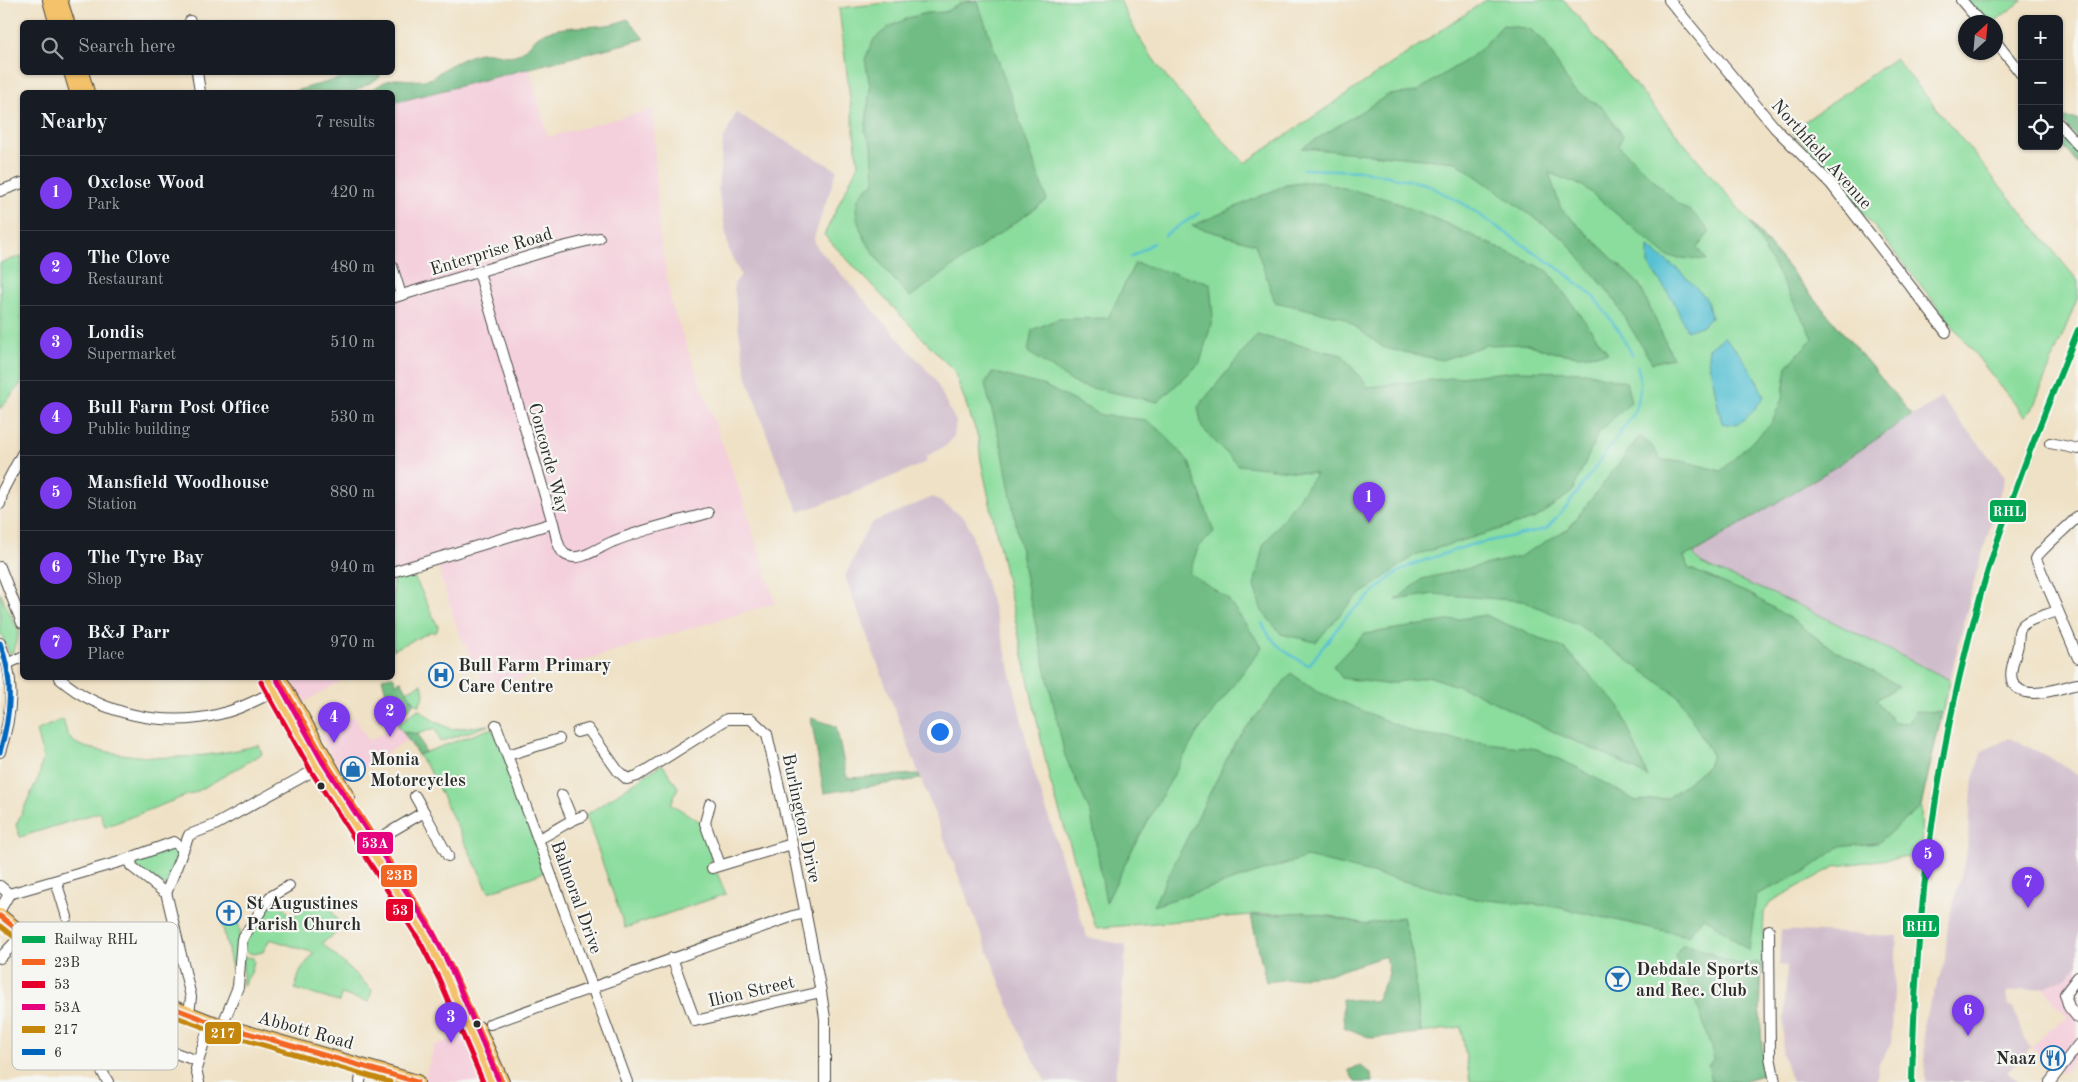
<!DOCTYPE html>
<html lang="en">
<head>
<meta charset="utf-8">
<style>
	body { margin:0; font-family:"Old Standard TT",serif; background:#20242c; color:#f1f3f6 }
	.controls { position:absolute; right:15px; top:15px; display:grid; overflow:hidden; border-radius:8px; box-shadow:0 1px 4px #0004 }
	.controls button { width:45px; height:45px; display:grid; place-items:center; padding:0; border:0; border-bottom:1px solid #363941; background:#171b24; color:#f1f3f6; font:25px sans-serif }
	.compass { position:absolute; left:1958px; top:15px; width:45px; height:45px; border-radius:50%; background:#171b24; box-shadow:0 1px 4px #0004; rotate:26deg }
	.you { position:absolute; left:939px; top:731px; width:18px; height:18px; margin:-12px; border:4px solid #fff; border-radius:50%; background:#1a73e8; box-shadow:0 0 0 8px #1a73e833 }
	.badge { display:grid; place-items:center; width:32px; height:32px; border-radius:50%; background:#7c3aed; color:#fff; font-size:16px; font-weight:700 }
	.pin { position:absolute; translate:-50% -41px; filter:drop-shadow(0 1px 2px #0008) }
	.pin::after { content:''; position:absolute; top:26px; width:18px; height:15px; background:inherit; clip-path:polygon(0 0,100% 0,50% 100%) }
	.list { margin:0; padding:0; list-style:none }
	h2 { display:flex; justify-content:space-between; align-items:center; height:65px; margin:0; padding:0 20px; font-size:21px }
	h2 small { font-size:16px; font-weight:400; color:#9ea1a6 }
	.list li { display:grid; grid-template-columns:32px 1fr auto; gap:15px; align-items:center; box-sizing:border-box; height:75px; padding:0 20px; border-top:1px solid #363941 }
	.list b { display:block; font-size:19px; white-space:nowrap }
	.list p { margin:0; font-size:16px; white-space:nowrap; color:#9ea1a6 }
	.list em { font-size:16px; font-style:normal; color:#9ea1a6 }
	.icon { flex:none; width:28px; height:28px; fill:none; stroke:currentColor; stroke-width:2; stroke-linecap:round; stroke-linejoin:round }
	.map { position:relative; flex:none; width:2078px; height:1082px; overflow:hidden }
	.search { position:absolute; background:#171b24; box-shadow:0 1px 4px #0004; left:20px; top:20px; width:375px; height:55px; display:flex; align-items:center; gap:12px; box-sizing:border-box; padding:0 18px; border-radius:8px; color:#9ea1a6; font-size:19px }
	.panel { position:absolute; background:#171b24; box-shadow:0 1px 4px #0004; left:20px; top:90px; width:375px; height:590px; border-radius:8px }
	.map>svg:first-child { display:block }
	.built { fill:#f4cfdc }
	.industrial { fill:#d0bdcc }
	.green { fill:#8bdd9d; stroke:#5b8464 }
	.forest { fill:#70bc84; stroke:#4e7458 }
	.water { fill:#57c1d3; stroke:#41767f }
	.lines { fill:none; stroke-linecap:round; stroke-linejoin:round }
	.stream { stroke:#57c1d3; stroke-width:2.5 }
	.minor-casing { stroke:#484642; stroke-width:12 }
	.major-casing { stroke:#484642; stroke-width:16 }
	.minor { stroke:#fff; stroke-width:10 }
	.major { stroke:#f3c26a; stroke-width:14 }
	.bus-1-casing { stroke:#f6f6f2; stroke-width:9 }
	.bus-2-casing { stroke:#f6f6f2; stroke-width:9 }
	.bus-3-casing { stroke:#f6f6f2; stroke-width:9 }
	.bus-4-casing { stroke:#f6f6f2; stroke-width:9 }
	.bus-5-casing { stroke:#f6f6f2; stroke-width:9 }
	.bus-1 { stroke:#f26522; stroke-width:5 }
	.bus-2 { stroke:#e4002b; stroke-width:5 }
	.bus-3 { stroke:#e5007d; stroke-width:5 }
	.bus-4 { stroke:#c4870b; stroke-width:5 }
	.bus-5 { stroke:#0065bd; stroke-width:5 }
	.rail-1-casing { stroke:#f6f6f2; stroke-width:10 }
	.rail-1 { stroke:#00a651; stroke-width:6 }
	.bus-dot { fill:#2b2b2b; stroke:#f6f6f2; stroke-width:2 }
	.labels { text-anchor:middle; stroke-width:4.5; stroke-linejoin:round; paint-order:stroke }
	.street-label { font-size:18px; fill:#2b2b2b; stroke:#f6f6f2 }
	.poi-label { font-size:18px; font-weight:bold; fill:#2b2b2b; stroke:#f6f6f2; text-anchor:start }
	.key { fill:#f6f6f2; stroke:#b9b9b6; stroke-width:1 }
	.key-label { font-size:14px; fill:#2b2b2b }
	.line-badge { stroke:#f6f6f2; stroke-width:2 }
	.badge-label { font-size:14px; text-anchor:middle; font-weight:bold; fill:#fff }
</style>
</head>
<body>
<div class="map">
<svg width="2078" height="1082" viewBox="0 0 2078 1082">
	<rect width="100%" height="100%" fill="#f6f6f2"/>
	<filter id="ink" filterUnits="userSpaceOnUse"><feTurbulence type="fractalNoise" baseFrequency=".02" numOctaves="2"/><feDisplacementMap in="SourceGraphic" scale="10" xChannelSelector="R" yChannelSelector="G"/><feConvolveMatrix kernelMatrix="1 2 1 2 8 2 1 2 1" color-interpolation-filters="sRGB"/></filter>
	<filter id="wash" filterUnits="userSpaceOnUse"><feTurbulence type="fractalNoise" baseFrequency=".0096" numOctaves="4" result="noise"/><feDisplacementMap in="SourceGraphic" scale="20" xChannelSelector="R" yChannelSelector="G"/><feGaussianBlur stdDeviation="1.12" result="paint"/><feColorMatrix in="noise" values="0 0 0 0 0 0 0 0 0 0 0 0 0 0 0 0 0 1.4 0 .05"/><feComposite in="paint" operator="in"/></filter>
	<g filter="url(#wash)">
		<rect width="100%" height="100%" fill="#efe1c5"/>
		<g class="built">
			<polygon points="529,67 548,137 653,109 659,232 672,306 742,497 775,603 487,689 458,631 437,565 393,578 393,103"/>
			<polygon points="289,678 346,678 303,703"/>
			<polygon points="354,716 369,741 398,725 407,740 345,779 320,736"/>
			<polygon points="2078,965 2078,1055 2062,1074 2032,1048 2047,1032 2068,1018 2052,1000 2045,987 2065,978"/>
			<polygon points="463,1034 478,1072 498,1082 424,1082 434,1046"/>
		</g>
		<g class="industrial">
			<polygon points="736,113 837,170 814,238 816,246 934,378 956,422 954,436 947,445 926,457 927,462 853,493 799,512 775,457 747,378 738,325 734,284 741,275 729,251 718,188 723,141"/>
			<polygon points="1941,398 2005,476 1972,589 1950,680 1799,605 1702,564 1694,556 1695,552"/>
			<polygon points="933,497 965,518 971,532 1003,640 1033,768 1087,937 1126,945 1115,1082 1046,1082 1022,1039 919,774 845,577 864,534 873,522"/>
			<polygon points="2010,738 2061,763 2078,776 2078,965 2065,978 2045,987 2007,992 2009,1006 2013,1007 2025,1041 2032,1048 2007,1071 2019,1082 1925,1082 1924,1023 1945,960 1948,922 1966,858 1973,779 1982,751"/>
			<polygon points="1781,930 1897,936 1891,1045 1879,1063 1876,1082 1792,1082 1782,1052 1787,966 1779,965"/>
		</g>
		<g class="green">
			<path d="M915 0H1120C1148 65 1196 112 1245 163L1486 0H1564L1912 415 1835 467 1695 552 1694 556 1702 564 1799 605 1950 680 1921 806 1922 863 1904 857 1836 866 1770 902 1764 912 1760 1017 1764 1074 1740 1082H1470L1461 1027 1421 1033 1412 954 1403 917 1366 924 1330 916 1275 913 1096 928 1050 781 981 461 978 437 954 371 824 235 858 165 839 8Z"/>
			<polygon points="1966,0 2023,0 1994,22 1985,22"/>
			<polygon points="1895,58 2078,281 2078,297 2032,410 2025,417 1835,177 1791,131"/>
			<polygon points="22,256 22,382 0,409 0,263"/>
			<path d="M410 572C416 576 432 616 438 626L437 631 433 633 432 631 393 650V578Z"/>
			<polygon points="0,593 19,632 12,654 10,654 0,632"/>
			<polygon points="422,684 424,695 419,705 417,705 406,691"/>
			<polygon points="418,709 436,722 451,729 489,725 440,742 435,728 418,734 403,732 398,725 400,723"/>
			<path d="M63 719C65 725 67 736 72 740 80 748 94 749 104 751 157 762 207 758 259 745L262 754 198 791 105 827 100 812 20 837 16 825 39 776 43 757 36 731Z"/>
			<polygon points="492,728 503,752 545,872 489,892 431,773 418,755"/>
			<polygon points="662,764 678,787 671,804 699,821 712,858 707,867 709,873 717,873 726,894 625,928 586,815"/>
			<polygon points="172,847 178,852 166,887 135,866 137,860"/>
			<path d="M276 895 291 918 324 897 342 929 322 943 372 990 369 1002 341 994 339 1002 295 989 300 971 314 953 270 939 263 952 253 954 244 951C243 938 253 933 260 923 265 914 270 904 276 895Z"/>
			<polygon points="237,919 240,930 236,986 222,923 233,924 233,920"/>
			<polygon points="246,957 253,958 254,962 251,970 252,971 243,986 243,958"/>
		</g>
		<g class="forest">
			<path d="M977 0 1047 200 910 297C888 274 826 207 874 183L872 146 865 132 870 87 865 59 874 39 889 27 908 18 927 13 945 12 961 3Z"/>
			<path d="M628 19 644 39 393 103 392 92H369C376 87 387 79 396 79 408 79 417 82 430 79 435 77 440 71 445 68 454 63 466 57 476 54 492 49 506 61 520 53 533 45 532 36 550 31 577 23 600 31 628 19Z"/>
			<polygon points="1503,25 1530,29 1544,41 1572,89 1602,107 1623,136 1618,145 1678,204 1693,213 1710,232 1697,248 1707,260 1668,257 1583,186 1549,173 1561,209 1639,284 1673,358 1652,363 1611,295 1564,239 1456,162 1302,148 1388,95 1416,92 1478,52"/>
			<polygon points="360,73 381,73 379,78 353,92 291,92"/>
			<polygon points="2060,118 2078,119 2078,139"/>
			<polygon points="2059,128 2078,148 2078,165 2059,141"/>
			<polygon points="1317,181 1390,200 1445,223 1548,271 1608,353 1578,356 1552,352 1527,344 1486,345 1442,360 1384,348 1342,317 1275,302 1255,244 1192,226 1286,185"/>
			<polygon points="1750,223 1912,415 1835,467 1695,552 1684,556 1688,568 1752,595 1791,619 1831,648 1899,686 1876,700 1894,722 1909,723 1915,711 1941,712 1921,806 1878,843 1839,847 1805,872 1756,895 1749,951 1704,916 1688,936 1551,906 1476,899 1307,857 1153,906 1236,741 1291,673 1316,691 1420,735 1537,749 1578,768 1636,801 1668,798 1708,766 1712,755 1679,697 1577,624 1523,601 1434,594 1396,600 1422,579 1519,557 1569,528 1640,436 1651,445 1661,460 1682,461 1721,471 1771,424 1782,399 1787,366 1813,338"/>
			<polygon points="1135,263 1210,283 1213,317 1200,363 1158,402 1077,385 1028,352 1032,330 1058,319 1108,318"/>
			<polygon points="1257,335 1342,355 1368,387 1516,371 1585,372 1626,382 1631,402 1599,432 1572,492 1536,518 1415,555 1353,600 1316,642 1281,634 1262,611 1254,586 1263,546 1316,474 1238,465 1202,428 1198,407"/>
			<polygon points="992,372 1045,386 1101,415 1146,420 1163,433 1189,462 1214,532 1198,548 1189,573 1227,598 1262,647 1197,733 1134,846 1106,903 1091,814 1065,756 1028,590 1003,453 985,384"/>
			<polygon points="1485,615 1565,649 1619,706 1648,777 1614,758 1556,733 1472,691 1431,677 1384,684 1342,678 1333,666 1364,634"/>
			<polygon points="393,676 396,683 401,681 414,703 405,713 398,713 387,697 382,678"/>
			<polygon points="811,718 836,726 847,778 919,774 920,779 824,793"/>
			<polygon points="403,732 418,734 425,752 418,755"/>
			<polygon points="1306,912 1366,924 1403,917 1412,954 1421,1033 1371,1038 1344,1027 1342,999 1376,1001 1389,974 1386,956 1329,974 1266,982 1251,916"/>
			<path d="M1682 945C1709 946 1732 972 1756 962L1761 965 1760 1017 1764 1074 1740 1082H1712L1708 1066 1714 1058 1699 1010 1675 956Z"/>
			<polygon points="1361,1066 1371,1074 1372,1082 1355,1082 1348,1070"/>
		</g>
		<g class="water">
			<polygon points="1648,247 1681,272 1707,299 1711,318 1704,325 1687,331 1673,300 1648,264"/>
			<path d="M1724 337C1742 354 1755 374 1764 397 1751 412 1744 429 1722 423 1718 409 1716 395 1713 380 1711 366 1706 364 1709 349Z"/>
		</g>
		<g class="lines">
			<g class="stream">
				<polyline points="1303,169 1364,171 1426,184 1462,203 1562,271 1593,296 1620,332 1632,355"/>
				<polyline points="1165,235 1199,213"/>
				<polyline points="1131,257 1153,243"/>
				<path d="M1262 623C1271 644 1289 656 1309 665L1347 616 1393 575 1411 565 1470 545 1546 529 1568 505 1635 412C1640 397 1643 381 1637 366"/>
			</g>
		</g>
	</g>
	<g filter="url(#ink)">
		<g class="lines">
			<defs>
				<g id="minor">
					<polyline points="1669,0 1775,128 1831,184 1946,332"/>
					<polyline points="1961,0 1980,22"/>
					<polyline points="190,21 190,22"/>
					<polyline points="1996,42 2022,75"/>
					<polyline points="197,72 200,92"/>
					<polyline points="2059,124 2078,145"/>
					<polyline points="0,191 22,183"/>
					<polyline points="392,266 401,295"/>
					<polyline points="392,298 550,250 599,238"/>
					<polyline points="2050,443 2078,449"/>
					<polyline points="0,504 3,490 22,454"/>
					<path d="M2078 516C2070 525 2037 553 2036 559L2078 658"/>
					<path d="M553 523C556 532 557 550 566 555 580 563 599 547 612 542 643 529 677 522 708 513"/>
					<polyline points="0,567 22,623"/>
					<polyline points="392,572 553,523 479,272"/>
					<path d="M2057 611C2047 615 2032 618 2024 624 2016 631 2020 640 2017 649 2013 664 2003 685 2025 692 2041 696 2062 687 2078 684"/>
					<path d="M0 643C16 679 12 715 0 752"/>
					<polyline points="9,663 22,657"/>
					<path d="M59 678C101 715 166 728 220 714 240 709 262 698 280 688"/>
					<polyline points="496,725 627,1082"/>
					<polyline points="577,732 588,729 618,771 627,779 637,776 727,719 751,719 767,734 792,844 821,992 825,1018 825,1082"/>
					<polyline points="508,755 559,739"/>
					<polyline points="562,795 572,819"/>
					<polyline points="710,804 705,823 720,865"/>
					<polyline points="424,812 448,856"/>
					<path d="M538 839C555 832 566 821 583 816"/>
					<polyline points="368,845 424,812 415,796"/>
					<polyline points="132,857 131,866 164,892 167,891 189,835 215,825 322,766"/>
					<polyline points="712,868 792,844"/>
					<polyline points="56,881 67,917"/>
					<polyline points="0,886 9,894 0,910"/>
					<polyline points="166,892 191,997 189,1014"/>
					<polyline points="9,894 119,862 174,842 183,849"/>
					<polyline points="1769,930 1770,1057 1775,1082"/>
					<polyline points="0,958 23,934"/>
					<polyline points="672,958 695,1021 821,992"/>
					<polyline points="2078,977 2065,994 2069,1007 2078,1018"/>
					<polyline points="99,979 76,1025 108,1082"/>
					<polyline points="490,1024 793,916 806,913"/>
					<polyline points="222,1026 238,987 242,939 270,897 289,886"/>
					<polyline points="22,1041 40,1051"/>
					<polyline points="141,1041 198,1061"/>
					<path d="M31 1046C43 1022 49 1011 78 1020"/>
					<polyline points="199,1082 196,1069 210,1022"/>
					<polyline points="360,1082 362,1066"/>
					<polyline points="2050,1082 2078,1045"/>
				</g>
				<g id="major">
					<polyline points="50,0 56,22"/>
					<polyline points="60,0 67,22"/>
					<polyline points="71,72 77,92"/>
					<polyline points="81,72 87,92"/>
					<polyline points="268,678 317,767 398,890 426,936 446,976 491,1082"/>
					<polyline points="279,678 348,798"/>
					<polyline points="0,916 44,951 67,964 99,979 210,1022 417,1082"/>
					<polyline points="478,1028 502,1082"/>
				</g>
			</defs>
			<use href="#minor" class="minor-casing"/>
			<use href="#major" class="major-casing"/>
			<use href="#minor" class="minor"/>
			<use href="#major" class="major"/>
			<defs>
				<g id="bus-1">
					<polyline points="279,678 328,765 427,920 454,972 502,1082"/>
					<polyline points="0,916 44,951 99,979 210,1022 417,1082"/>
				</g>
				<polyline id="bus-2" points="261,682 311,771 419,940 439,979 483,1082"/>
				<polyline id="bus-3" points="276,678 323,763 433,933 453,973 498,1079"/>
				<polyline id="bus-4" points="0,926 40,957 96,986 208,1029 390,1082"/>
				<path id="bus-5" d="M0 643C14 680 11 714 0 752"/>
			</defs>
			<use href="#bus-1" class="bus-1-casing"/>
			<use href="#bus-2" class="bus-2-casing"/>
			<use href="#bus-3" class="bus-3-casing"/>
			<use href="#bus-4" class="bus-4-casing"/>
			<use href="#bus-5" class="bus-5-casing"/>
			<use href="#bus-1" class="bus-1"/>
			<use href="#bus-2" class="bus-2"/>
			<use href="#bus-3" class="bus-3"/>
			<use href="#bus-4" class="bus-4"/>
			<use href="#bus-5" class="bus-5"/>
			<defs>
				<path id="rail-1" d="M1912 1082C1915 916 1936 749 1982 590 2008 501 2044 415 2078 330"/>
			</defs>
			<use href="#rail-1" class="rail-1-casing"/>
			<use href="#rail-1" class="rail-1"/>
		</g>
	</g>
	<defs>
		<symbol id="hospital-ring" viewBox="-11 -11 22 22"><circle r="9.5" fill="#f6f6f2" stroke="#1f6fb2" stroke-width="1.5"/><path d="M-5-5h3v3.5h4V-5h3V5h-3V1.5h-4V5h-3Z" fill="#1f6fb2"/></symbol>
		<symbol id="shop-ring" viewBox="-11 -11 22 22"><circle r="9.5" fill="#f6f6f2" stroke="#1f6fb2" stroke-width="1.5"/><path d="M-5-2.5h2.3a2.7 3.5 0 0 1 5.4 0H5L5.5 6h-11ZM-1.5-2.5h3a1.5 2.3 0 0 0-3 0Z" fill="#1f6fb2"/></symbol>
		<symbol id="church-ring" viewBox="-11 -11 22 22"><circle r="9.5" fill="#f6f6f2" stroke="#1f6fb2" stroke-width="1.5"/><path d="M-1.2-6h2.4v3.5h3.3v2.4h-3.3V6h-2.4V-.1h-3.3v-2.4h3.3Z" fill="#1f6fb2"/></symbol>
		<symbol id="bar-ring" viewBox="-11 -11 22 22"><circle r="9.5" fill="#f6f6f2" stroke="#1f6fb2" stroke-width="1.5"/><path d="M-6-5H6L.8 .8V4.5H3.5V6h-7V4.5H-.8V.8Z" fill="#1f6fb2"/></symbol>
		<symbol id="restaurant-ring" viewBox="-11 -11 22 22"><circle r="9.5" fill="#f6f6f2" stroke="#1f6fb2" stroke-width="1.5"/><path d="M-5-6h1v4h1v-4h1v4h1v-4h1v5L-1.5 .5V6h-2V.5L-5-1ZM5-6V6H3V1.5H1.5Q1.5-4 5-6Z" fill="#1f6fb2"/></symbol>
	</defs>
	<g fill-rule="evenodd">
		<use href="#hospital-ring" x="427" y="661" width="28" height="28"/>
		<use href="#shop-ring" x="339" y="755" width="28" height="28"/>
		<use href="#church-ring" x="215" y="899" width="28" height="28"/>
		<use href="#bar-ring" x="1604" y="965" width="28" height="28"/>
		<use href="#restaurant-ring" x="2039" y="1044" width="28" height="28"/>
	</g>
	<g class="bus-dot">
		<circle cx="321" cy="786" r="4.5"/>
		<circle cx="477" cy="1024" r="4.5"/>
	</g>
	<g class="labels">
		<g class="street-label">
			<text transform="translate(1822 154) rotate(48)" y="6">Northfield Avenue</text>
			<text transform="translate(491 251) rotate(-17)" y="6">Enterprise Road</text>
			<text transform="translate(549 458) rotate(75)" y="6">Concorde Way</text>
			<text transform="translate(802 818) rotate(78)" y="6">Burlington Drive</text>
			<text transform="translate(577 897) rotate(70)" y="6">Balmoral Drive</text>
			<text transform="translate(751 991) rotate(-13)" y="6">Ilion Street</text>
			<text transform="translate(306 1030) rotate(16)" y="6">Abbott Road</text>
		</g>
		<g class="poi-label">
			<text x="458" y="671">Bull Farm Primary<tspan x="458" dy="21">Care Centre</tspan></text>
			<text x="370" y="765">Monia<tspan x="370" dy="21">Motorcycles</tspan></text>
			<text x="246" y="909">St Augustines<tspan x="246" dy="21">Parish Church</tspan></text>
			<text x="1636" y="975">Debdale Sports<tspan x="1636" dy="21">and Rec. Club</tspan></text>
			<text x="2036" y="1064" text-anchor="end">Naaz</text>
		</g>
	</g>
	<rect x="12" y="922" width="166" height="148" rx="8" class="key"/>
	<rect x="22" y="936" width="23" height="7" fill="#00a651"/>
	<rect x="22" y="959" width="23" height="6" fill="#f26522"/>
	<rect x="22" y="981" width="23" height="7" fill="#e4002b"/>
	<rect x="22" y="1004" width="23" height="6" fill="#e5007d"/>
	<rect x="22" y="1026" width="23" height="7" fill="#c4870b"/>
	<rect x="22" y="1049" width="23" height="6" fill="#0065bd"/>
	<g class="key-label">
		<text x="54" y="944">Railway RHL</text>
		<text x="54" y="967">23B</text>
		<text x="54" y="989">53</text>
		<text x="54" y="1012">53A</text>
		<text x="54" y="1034">217</text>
		<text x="54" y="1057">6</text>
	</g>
	<g class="line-badge">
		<rect x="1989" y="499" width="38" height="24" rx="5" fill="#00a651"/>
		<rect x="356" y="831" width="38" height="24" rx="5" fill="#e5007d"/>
		<rect x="380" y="864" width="38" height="24" rx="5" fill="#f26522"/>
		<rect x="385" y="898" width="29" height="24" rx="5" fill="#e4002b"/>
		<rect x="1902" y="914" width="38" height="24" rx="5" fill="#00a651"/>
		<rect x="204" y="1021" width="38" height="24" rx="5" fill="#c4870b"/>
	</g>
	<g class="badge-label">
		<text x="2008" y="516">RHL</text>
		<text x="375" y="848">53A</text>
		<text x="399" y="880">23B</text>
		<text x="400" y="915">53</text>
		<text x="1921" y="931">RHL</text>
		<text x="223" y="1038">217</text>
	</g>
</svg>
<div class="controls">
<button>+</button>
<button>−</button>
<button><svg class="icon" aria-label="locate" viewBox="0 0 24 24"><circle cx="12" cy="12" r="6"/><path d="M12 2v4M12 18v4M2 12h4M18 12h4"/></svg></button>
</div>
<svg class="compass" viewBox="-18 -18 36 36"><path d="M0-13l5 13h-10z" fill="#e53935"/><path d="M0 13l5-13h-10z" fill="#9ea1a6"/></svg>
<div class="you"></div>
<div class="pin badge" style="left:1369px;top:523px">1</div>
<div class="pin badge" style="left:390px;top:737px">2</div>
<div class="pin badge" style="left:451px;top:1043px">3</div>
<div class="pin badge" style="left:334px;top:743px">4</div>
<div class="pin badge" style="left:1928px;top:880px">5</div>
<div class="pin badge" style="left:1968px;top:1036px">6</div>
<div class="pin badge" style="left:2028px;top:908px">7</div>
<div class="search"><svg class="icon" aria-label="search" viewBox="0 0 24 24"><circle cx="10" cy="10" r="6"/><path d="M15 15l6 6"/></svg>Search here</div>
<section class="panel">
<h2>Nearby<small>7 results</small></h2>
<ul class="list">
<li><span class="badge">1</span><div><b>Oxclose Wood</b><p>Park</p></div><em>420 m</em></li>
<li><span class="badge">2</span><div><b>The Clove</b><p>Restaurant</p></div><em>480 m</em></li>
<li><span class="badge">3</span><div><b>Londis</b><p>Supermarket</p></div><em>510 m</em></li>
<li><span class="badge">4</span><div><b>Bull Farm Post Office</b><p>Public building</p></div><em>530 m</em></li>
<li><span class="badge">5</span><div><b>Mansfield Woodhouse</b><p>Station</p></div><em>880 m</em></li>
<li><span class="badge">6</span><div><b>The Tyre Bay</b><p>Shop</p></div><em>940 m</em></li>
<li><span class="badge">7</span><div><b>B&amp;J Parr</b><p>Place</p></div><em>970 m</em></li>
</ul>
</section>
</div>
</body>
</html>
